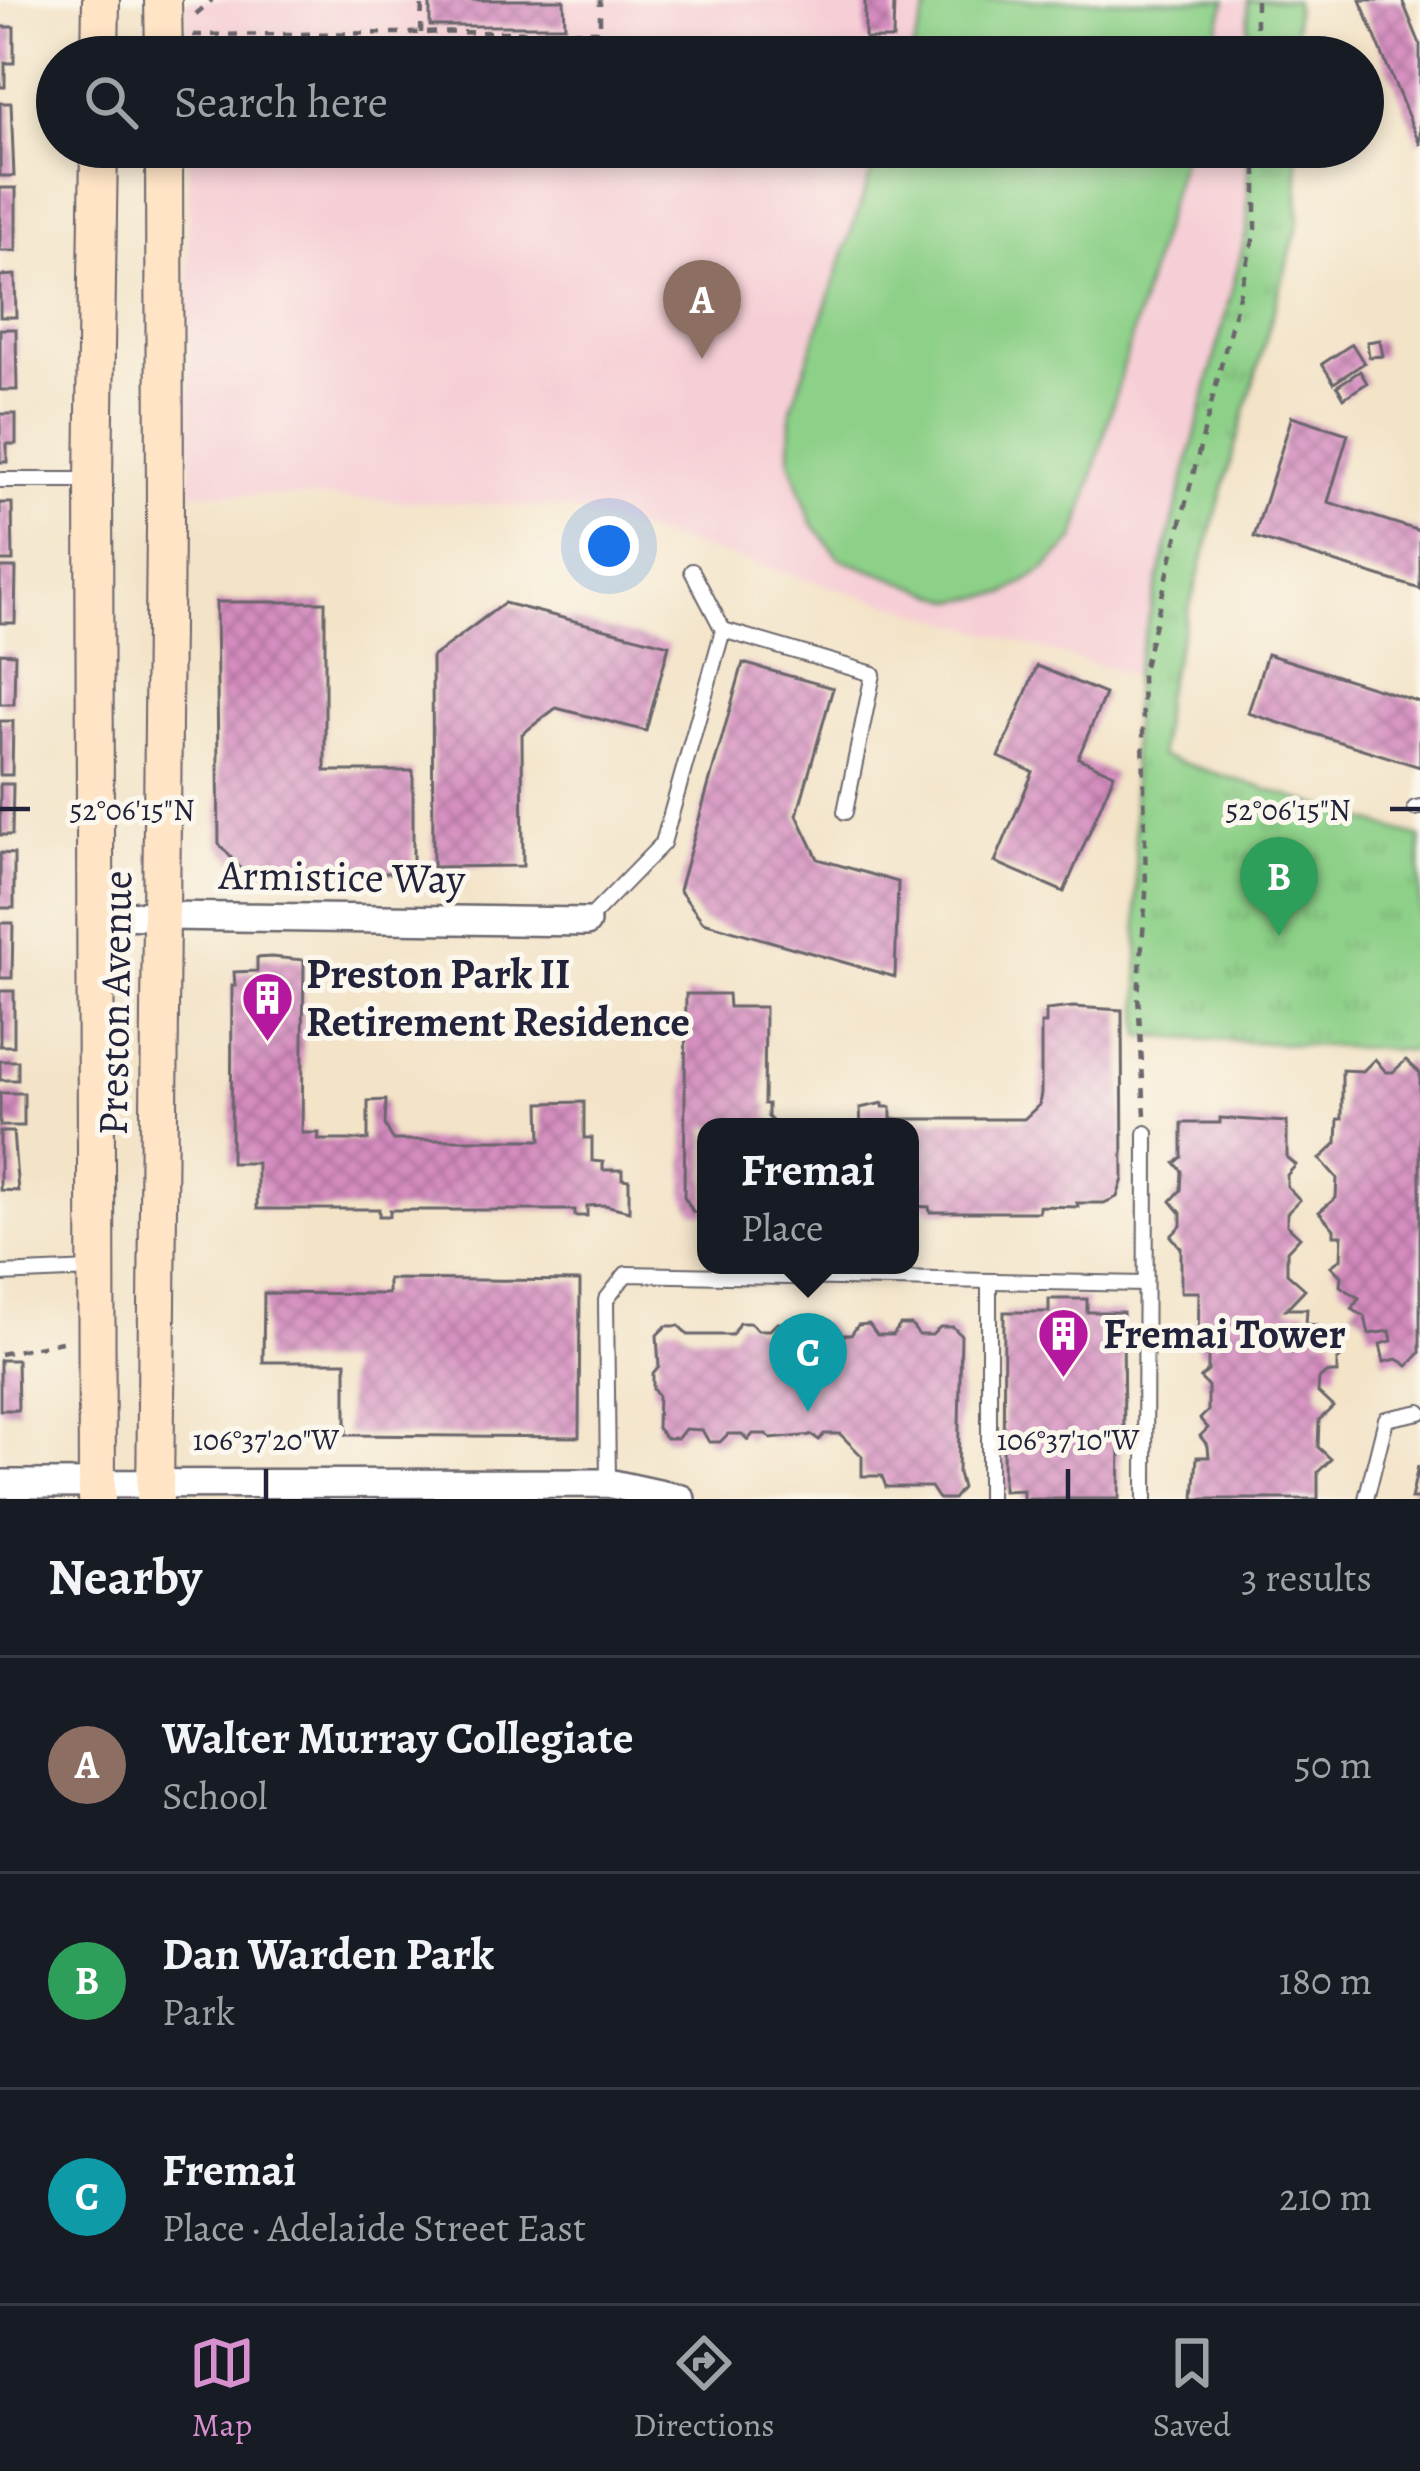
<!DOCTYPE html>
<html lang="en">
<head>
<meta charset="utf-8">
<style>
	body { margin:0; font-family:Alegreya,serif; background:#242831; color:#f1f3f6 }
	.you { position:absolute; left:609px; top:546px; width:42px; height:42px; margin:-30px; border:9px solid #fff; border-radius:50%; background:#1a73e8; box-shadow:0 0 0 18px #1a73e833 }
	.badge { display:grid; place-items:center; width:78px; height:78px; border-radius:50%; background:#d690ce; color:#fff; font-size:39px; font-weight:700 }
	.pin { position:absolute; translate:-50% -99px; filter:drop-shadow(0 3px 6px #0008) }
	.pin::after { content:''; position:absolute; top:63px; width:42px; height:36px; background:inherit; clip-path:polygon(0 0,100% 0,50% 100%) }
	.popup { position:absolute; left:697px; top:1118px; width:222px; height:156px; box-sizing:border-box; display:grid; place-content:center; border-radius:24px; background:#171b24; filter:drop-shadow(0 3px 9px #0005); font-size:39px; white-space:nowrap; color:#9ea1a6 }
	.popup b { font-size:45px; color:#f1f3f6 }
	.popup::after { content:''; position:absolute; left:50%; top:100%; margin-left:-24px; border:24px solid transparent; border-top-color:#171b24 }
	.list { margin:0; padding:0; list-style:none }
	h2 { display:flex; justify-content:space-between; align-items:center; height:156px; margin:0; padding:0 48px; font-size:51px }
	h2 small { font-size:39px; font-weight:400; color:#9ea1a6 }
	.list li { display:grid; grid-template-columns:78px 1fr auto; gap:36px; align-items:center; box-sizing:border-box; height:216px; padding:0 48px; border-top:3px solid #363941 }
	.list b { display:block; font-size:45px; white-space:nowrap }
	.list p { margin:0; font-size:39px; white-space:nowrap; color:#9ea1a6 }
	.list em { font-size:39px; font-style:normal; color:#9ea1a6 }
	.icon { flex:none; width:66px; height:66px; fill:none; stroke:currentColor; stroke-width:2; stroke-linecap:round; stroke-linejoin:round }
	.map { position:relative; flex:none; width:1420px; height:1499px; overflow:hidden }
	.search { position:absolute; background:#171b24; box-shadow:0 6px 18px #0003; left:36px; right:36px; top:36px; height:132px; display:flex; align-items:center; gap:30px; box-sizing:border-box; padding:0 42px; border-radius:66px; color:#9ea1a6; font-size:45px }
	.sheet { height:804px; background:#171b24 }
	nav { display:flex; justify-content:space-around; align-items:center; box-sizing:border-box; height:168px; border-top:3px solid #363941; background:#171b24; font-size:33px; color:#9ea1a6 }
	nav a { display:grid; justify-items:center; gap:6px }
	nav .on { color:#d690ce }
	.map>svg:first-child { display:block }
	.built { fill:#f6cfd6 }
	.grass { fill:#8dd088; stroke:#587962; stroke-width:3 }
	.park { fill:url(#park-tufts); stroke:#587962; stroke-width:3 }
	.building { fill:url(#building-cross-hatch) }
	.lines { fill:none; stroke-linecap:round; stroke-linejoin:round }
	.lane-casing { stroke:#6b666c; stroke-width:18 }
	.street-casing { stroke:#6b666c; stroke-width:32 }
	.secondary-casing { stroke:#6b666c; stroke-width:40 }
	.path { stroke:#6b666c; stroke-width:4.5; stroke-dasharray:9 9; stroke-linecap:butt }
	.lane { stroke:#fff; stroke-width:14 }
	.street { stroke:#fff; stroke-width:27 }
	.secondary { stroke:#ffe4c6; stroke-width:36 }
	.ticks { fill:none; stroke:#22223b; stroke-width:4.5 }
	.labels { text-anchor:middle; stroke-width:10; stroke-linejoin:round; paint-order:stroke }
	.street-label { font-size:42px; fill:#22223b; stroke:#fbf7ec }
	.poi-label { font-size:42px; font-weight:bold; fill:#22223b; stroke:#fbf7ec; text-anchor:start }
	.ticks-label { font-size:30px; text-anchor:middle; fill:#22223b; stroke:#fbf7ec; stroke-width:10; stroke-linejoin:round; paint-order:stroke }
</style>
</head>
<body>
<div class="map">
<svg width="1420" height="1499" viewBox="0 0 1420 1499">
	<defs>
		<pattern id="park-tufts" width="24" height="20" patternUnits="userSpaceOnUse" patternTransform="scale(3)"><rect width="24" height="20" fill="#8dd088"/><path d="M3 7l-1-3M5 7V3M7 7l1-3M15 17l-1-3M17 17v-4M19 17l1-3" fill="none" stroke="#79b276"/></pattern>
		<pattern id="building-cross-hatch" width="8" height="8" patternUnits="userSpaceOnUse" patternTransform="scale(3)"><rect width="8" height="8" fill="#d58cbf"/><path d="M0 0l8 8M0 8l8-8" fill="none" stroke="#ac729c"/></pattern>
	</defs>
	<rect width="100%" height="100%" fill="#fbf7ec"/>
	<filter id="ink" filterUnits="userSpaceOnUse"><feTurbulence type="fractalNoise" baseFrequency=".00833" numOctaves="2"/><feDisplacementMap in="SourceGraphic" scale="24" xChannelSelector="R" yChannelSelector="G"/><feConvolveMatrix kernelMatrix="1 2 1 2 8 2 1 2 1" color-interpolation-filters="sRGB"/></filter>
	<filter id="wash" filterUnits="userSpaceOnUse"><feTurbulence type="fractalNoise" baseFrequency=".004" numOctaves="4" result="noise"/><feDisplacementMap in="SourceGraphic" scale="48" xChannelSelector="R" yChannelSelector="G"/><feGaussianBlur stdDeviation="2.7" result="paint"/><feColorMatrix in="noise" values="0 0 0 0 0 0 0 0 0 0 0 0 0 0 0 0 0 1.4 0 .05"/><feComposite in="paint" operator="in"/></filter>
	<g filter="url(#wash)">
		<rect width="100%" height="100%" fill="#f3e3c7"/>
		<g class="built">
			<polygon points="186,0 1248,0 1248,57 187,57"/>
			<polygon points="188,147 1248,147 1248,226 1134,676 564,508 191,492"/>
		</g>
		<g class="grass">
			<polygon points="930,0 1226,0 1210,57 910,57"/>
			<polygon points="880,147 1185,147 1075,539 1044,570 1007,593 955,601 840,559 812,523 790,461 791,409"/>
		</g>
		<g class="park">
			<polygon points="1248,0 1295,0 1296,57 1248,57"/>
			<polygon points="1248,147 1297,147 1299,222 1164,696 1160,756 1420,837 1420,1051 1141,1036 1132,754 1134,676 1248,226"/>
		</g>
		<g id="blocks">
			<g class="building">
				<polygon points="430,0 564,0 565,26 430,26"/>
				<polygon points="865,0 894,0 893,39 865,39"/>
				<polygon points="1360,0 1402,0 1420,44 1420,145"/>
				<polygon points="0,27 14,27 14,63 5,63 5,87 0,87"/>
				<polygon points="0,103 11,103 14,176 0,176"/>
				<rect x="0" y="188" width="16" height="63"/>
				<polygon points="15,275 16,317 0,317 0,276"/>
				<polygon points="0,329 16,329 17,390 0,390"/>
				<polygon points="1380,340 1383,356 1369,357 1367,342"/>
				<polygon points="1352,344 1364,363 1334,383 1322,364"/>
				<polygon points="1360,371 1367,383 1344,398 1337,386"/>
				<polygon points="0,414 16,414 16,444 7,444 7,462 0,462"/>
				<polygon points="1292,416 1348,434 1328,502 1420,531 1420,589 1254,537"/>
				<polygon points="0,503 12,503 13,561 0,561"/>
				<polygon points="0,568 16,568 15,623 0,623"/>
				<polygon points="216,602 325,602 325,771 413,771 413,873 244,872 219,844"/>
				<polygon points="504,603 669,645 646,731 556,708 522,734 523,866 433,867 432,657"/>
				<polygon points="0,653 15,654 14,704 0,704"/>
				<polygon points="1267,654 1420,702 1420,767 1248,713"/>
				<polygon points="743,663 833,688 797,815 818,859 898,882 895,977 703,922 679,890"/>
				<polygon points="1037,666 1105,694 1078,758 1114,774 1064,892 995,862 1033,772 999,757"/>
				<polygon points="0,721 13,721 12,775 0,775"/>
				<polygon points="0,784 13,784 12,835 0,835"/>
				<polygon points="0,853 14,854 14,908 0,908"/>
				<polygon points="0,923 13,923 12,978 0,978"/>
				<polygon points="271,957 304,960 302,1133 319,1133 318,1140 368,1140 368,1101 386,1100 385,1125 393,1140 541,1140 540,1103 584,1102 584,1138 592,1138 592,1161 603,1162 603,1170 622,1170 622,1179 629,1180 629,1211 605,1205 587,1206 587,1216 575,1216 575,1210 390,1210 390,1216 379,1216 379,1209 257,1209 257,1163 231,1163 232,986 235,986 234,972 257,971 257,958"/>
				<rect x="0" y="991" width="14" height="55"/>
				<polygon points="686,994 728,994 729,1007 765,1007 764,1104 768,1104 768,1117 778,1127 706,1127 706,1214 693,1212 684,1196"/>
				<polygon points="1073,1007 1122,1010 1123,1179 1117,1197 1104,1203 1077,1203 1078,1207 1039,1206 1039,1212 930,1212 929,1207 910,1206 910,1127 861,1127 860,1108 883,1103 883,1107 891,1107 891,1119 1024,1119 1039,1105 1041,1093 1041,1024 1046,1024 1046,1010"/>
				<polygon points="1375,1059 1386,1072 1393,1072 1406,1060 1420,1073 1420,1353 1408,1365 1397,1359 1384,1362 1380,1344 1392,1341 1390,1331 1369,1334 1365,1317 1352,1309 1359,1298 1340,1286 1341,1276 1331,1266 1341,1259 1342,1235 1334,1235 1334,1229 1319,1212 1336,1198 1337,1178 1320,1159 1337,1143 1338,1119 1342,1119 1342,1070 1363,1071"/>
				<rect x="0" y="1061" width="18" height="19"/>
				<rect x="0" y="1093" width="24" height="33"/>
				<polygon points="1220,1118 1287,1122 1287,1158 1296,1165 1287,1175 1287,1186 1300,1200 1287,1213 1287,1225 1300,1237 1287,1251 1287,1273 1305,1289 1286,1309 1307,1309 1306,1324 1317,1325 1318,1337 1333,1337 1333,1347 1342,1357 1337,1361 1337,1373 1326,1373 1319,1379 1318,1393 1333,1407 1319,1420 1318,1447 1331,1459 1318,1472 1318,1499 1194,1499 1197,1457 1209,1457 1208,1446 1200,1436 1208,1428 1200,1419 1208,1411 1208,1386 1200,1378 1208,1371 1208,1353 1198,1353 1199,1292 1181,1292 1181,1248 1171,1236 1181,1226 1181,1213 1171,1201 1181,1190 1182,1171 1175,1163 1182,1157 1182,1123 1220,1123"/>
				<polygon points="0,1132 13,1132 18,1191 0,1190"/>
				<polygon points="388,1279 580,1281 579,1437 346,1435 346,1362 263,1362 264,1293 388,1294"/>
				<polygon points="1049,1299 1087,1299 1087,1312 1123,1312 1124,1445 1120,1445 1119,1499 1023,1499 1023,1490 1003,1491 1004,1312 1049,1312"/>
				<polygon points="739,1323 750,1323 758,1330 770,1330 777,1323 788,1323 795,1330 808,1330 815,1323 826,1323 834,1335 851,1335 858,1325 869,1324 877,1335 893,1335 900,1325 911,1325 919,1335 932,1335 940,1327 953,1327 961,1335 958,1473 962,1488 953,1499 939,1499 931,1487 886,1487 882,1476 862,1476 862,1456 840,1434 824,1434 819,1440 812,1435 771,1439 766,1434 753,1434 748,1440 742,1434 728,1434 720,1442 709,1442 702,1430 685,1429 678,1438 666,1438 657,1428 658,1396 653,1389 653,1374 659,1367 657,1335 666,1326 679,1326 688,1335 732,1335"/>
				<polygon points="0,1360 17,1360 18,1410 0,1410"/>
				<polygon points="1418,1466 1420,1499 1411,1499"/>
			</g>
		</g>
	</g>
	<g filter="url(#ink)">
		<use href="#blocks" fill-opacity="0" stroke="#6b666c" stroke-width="3"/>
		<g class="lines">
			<defs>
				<g id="lane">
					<polyline points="0,480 91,480"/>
					<polyline points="723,630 873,674 845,812"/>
					<polyline points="1415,808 1420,807"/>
					<polyline points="586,922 663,843 723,630 692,571"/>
					<polyline points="0,1274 92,1270"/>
					<polyline points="989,1281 989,1499"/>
					<polyline points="608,1483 606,1300 626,1274 1145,1284"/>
					<polyline points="1145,1499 1146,1133"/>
					<polyline points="1366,1499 1386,1419 1420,1412"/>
				</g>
				<g id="street">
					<polyline points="97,915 586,922"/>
					<polyline points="0,1484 608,1483 681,1499"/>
				</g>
				<g id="secondary">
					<polyline points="163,0 164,57"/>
					<polyline points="100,57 101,0"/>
					<polyline points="97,1499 94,480 99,147"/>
					<polyline points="155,1499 165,527 164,147"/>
				</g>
			</defs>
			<use href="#lane" class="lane-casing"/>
			<use href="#street" class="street-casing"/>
			<use href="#secondary" class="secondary-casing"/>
			<g class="path">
				<polyline points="1256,0 1256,57"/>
				<polyline points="196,14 212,0"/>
				<polyline points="421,33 422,0"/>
				<polyline points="193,35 600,31 600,0"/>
				<polyline points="1145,1115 1138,996 1146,894 1142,674 1256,229 1256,147"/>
				<polyline points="0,1354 67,1341"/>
			</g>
			<use href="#lane" class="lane"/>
			<use href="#street" class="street"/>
			<use href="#secondary" class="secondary"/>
		</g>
	</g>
	<path class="ticks" d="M0 809H30M1390 809H1420M266 1469V1499M1068 1469V1499"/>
	<defs>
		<symbol id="building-pin" viewBox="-11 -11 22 30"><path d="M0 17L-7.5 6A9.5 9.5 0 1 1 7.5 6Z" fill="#b5179e" stroke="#fbf7ec"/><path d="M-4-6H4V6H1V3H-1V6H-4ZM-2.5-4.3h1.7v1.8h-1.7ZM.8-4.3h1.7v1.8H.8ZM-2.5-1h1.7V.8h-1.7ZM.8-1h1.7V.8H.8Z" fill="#fff"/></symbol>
	</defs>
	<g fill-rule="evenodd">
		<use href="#building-pin" x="238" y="968" width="59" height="81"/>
		<use href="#building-pin" x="1034" y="1304" width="59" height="81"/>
	</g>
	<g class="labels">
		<g class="street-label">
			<text transform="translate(342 876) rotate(1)" y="15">Armistice Way</text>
			<text transform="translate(114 1003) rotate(-89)" y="15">Preston Avenue</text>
		</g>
		<g class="poi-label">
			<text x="306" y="988">Preston Park II<tspan x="306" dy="48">Retirement Residence</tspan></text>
			<text x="1103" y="1348">Fremai Tower</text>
		</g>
	</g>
	<g class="ticks-label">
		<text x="132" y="820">52°06'15"N</text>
		<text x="1288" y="820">52°06'15"N</text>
		<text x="266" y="1450">106°37'20"W</text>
		<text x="1068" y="1450">106°37'10"W</text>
	</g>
</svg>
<div class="you"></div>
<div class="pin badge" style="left:702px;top:359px;background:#8d6e63">A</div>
<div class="pin badge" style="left:1279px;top:936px;background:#2e9e5b">B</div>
<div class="pin badge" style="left:808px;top:1412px;background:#0f9aa8">C</div>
<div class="popup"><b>Fremai</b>Place</div>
<div class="search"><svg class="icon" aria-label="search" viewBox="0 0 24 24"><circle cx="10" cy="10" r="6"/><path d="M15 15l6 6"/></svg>Search here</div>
</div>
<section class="sheet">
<h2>Nearby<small>3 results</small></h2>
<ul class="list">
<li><span class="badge" style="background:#8d6e63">A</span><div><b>Walter Murray Collegiate</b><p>School</p></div><em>50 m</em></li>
<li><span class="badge" style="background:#2e9e5b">B</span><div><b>Dan Warden Park</b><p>Park</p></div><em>180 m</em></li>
<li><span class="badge" style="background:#0f9aa8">C</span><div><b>Fremai</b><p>Place · Adelaide Street East</p></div><em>210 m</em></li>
</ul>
</section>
<nav>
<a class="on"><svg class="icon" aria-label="map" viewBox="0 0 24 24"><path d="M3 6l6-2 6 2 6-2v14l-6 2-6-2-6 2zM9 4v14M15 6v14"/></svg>Map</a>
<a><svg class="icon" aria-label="directions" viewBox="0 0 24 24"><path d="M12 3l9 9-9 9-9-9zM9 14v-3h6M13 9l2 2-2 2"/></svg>Directions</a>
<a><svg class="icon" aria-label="saved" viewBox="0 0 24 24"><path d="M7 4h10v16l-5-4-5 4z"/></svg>Saved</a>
</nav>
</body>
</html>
